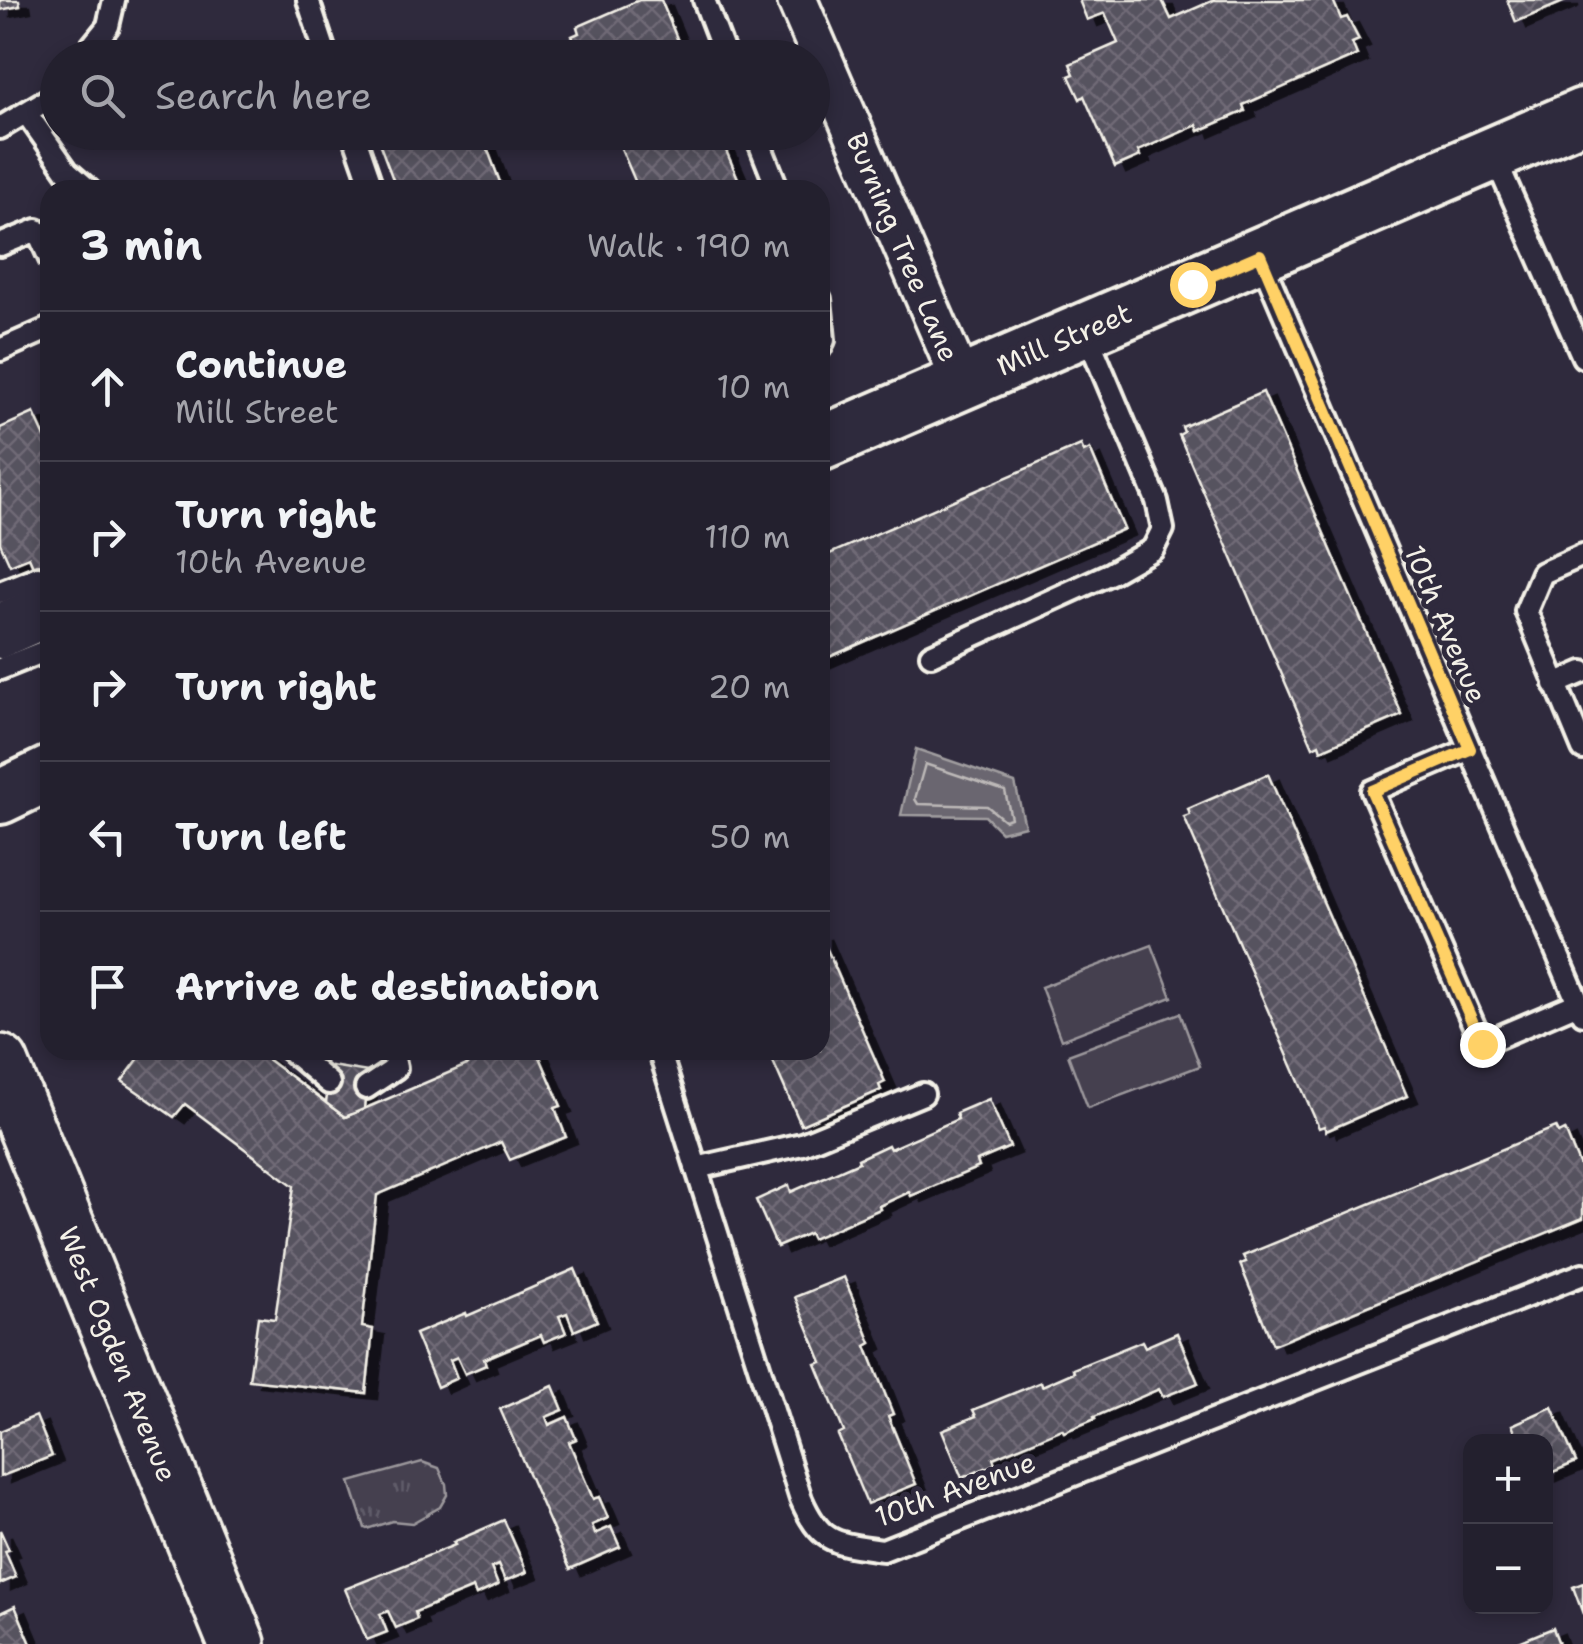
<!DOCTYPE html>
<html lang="en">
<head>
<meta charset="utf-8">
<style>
	body { margin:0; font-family:"Shantell Sans",sans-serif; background:#2b2836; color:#f1f3f6 }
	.controls { position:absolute; right:30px; bottom:30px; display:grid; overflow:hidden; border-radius:20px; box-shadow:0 5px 15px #0003 }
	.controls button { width:90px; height:90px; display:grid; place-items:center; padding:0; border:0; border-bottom:2px solid #403e4a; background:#23202e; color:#f1f3f6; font:50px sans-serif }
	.stop { position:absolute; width:30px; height:30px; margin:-22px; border:8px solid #ffd166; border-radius:50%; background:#fff }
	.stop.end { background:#ffd166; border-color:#fff; box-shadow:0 2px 10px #0008 }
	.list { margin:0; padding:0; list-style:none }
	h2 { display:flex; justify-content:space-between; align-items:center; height:130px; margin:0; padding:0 40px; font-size:42px }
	h2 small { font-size:32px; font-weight:400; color:#a3a3aa }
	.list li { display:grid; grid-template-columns:65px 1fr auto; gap:30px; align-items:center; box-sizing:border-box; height:150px; padding:0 40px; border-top:2px solid #403e4a }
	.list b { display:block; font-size:38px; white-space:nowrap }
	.list p { margin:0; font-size:32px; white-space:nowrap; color:#a3a3aa }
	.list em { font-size:32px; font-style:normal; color:#a3a3aa }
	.icon { flex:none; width:55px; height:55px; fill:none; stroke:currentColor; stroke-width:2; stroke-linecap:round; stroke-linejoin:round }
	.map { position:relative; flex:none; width:1583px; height:1644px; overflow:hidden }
	.search { position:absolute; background:#23202e; box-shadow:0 5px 15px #0003; left:40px; top:40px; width:790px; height:110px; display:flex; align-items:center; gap:25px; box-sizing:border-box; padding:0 35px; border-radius:55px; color:#a3a3aa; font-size:38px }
	.panel { position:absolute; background:#23202e; box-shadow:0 5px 15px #0003; left:40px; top:180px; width:790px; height:880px; border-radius:30px }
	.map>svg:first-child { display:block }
	.grass { fill:url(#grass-tufts); stroke:#9c989c; stroke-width:2.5 }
	.garden { fill:#454050; stroke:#9c989c; stroke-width:2.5 }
	.water { fill:#6a6670; stroke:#a19ea0; stroke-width:2.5 }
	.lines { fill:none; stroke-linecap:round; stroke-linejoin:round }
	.shore { stroke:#bdb9b8; stroke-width:2.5 }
	.building { fill:url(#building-cross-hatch); stroke:#f4f1e8; stroke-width:2.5; filter:url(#shadow) }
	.service-casing { stroke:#f4f1e8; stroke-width:28 }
	.minor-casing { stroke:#f4f1e8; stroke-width:45 }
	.secondary-casing { stroke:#f4f1e8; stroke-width:60 }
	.primary-casing { stroke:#f4f1e8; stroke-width:62 }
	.service { stroke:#2f2a3d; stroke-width:20 }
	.minor { stroke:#2f2a3d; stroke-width:38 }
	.secondary { stroke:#2f2a3d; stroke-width:52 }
	.primary { stroke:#2f2a3d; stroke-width:55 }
	.route { stroke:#ffd166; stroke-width:12 }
	.labels { text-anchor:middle; stroke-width:10; stroke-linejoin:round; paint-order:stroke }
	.street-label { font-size:28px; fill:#f4f1e8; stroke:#2f2a3d }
</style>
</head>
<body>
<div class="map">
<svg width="1583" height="1644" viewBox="0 0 1583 1644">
	<defs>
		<pattern id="grass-tufts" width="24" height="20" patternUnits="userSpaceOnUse" patternTransform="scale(2.5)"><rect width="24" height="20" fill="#454050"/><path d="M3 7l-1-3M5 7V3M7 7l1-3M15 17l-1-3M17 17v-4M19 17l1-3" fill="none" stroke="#605c69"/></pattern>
		<pattern id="building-cross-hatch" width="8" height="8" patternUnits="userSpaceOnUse" patternTransform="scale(2.5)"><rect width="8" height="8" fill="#56525f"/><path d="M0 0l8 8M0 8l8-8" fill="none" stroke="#6f6b76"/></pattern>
		<filter id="shadow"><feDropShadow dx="11" dy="6" stdDeviation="0" flood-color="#0009"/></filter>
	</defs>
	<rect width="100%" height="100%" fill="#2f2a3d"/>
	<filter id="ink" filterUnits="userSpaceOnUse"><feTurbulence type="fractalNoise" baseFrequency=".01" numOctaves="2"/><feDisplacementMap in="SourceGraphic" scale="20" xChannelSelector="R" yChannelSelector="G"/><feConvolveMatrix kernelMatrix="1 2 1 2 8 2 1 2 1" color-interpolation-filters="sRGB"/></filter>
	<g filter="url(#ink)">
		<polygon class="grass" points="422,1462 439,1468 446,1484 447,1495 440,1507 412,1523 392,1521 367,1529 365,1528 350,1482"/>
		<g class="garden">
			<polygon points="1152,945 1172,997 1061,1040 1041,987"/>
			<polygon points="1180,1013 1200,1066 1088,1108 1068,1055"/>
		</g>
		<polygon class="water" points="916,749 1015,783 1025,826 1001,832 985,816 901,815"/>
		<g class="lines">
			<polygon class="shore" points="925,764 1005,791 1011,818 1004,820 987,806 918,804 915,799"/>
		</g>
		<g class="building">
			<polygon points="0,0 19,0 20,6 0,10"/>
			<polygon points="639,0 661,0 685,58 581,58 572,36 579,33 577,27"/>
			<polygon points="1079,0 1162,0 1171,19 1214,0 1333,0 1341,19 1347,17 1359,40 1352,43 1357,55 1243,105 1245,111 1199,131 1197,125 1138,151 1140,156 1115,167 1084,96 1080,99 1069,76 1074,74 1070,64 1118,43 1105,13 1087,20"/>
			<polygon points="1507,0 1568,0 1516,22"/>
			<polygon points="375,132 481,132 503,190 397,190"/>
			<polygon points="614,132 718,132 743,190 639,190"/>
			<polygon points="1263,392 1402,715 1321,750 1319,744 1313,747 1179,435 1184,432 1182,427"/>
			<polygon points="34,413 50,448 50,605 29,557 10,565 0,543 0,428"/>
			<polygon points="1081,445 1084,452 1090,449 1124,529 820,661 820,558"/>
			<polygon points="1268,774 1407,1096 1326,1131 1324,1126 1319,1128 1184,817 1190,815 1188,809"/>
			<polygon points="820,933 885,1082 879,1085 881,1090 801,1125 768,1050 820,1050"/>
			<polygon points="145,1050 255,1050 345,1117 467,1065 461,1050 530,1050 531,1052 537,1050 561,1106 555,1108 566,1137 510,1160 501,1142 377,1195 362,1327 373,1329 366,1393 249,1380 258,1317 275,1319 294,1186 185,1104 174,1117 122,1081"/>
			<polygon points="331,1066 368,1072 364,1109 345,1117 326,1103"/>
			<polygon points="989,1099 1010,1147 977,1161 979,1167 911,1196 909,1192 879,1206 880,1209 812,1239 809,1233 777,1247 756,1200 789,1185 791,1192 859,1162 858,1159 888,1145 890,1149 958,1119 956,1113"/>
			<polygon points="1556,1127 1559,1133 1565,1130 1583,1174 1583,1218 1273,1345 1240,1264 1246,1262 1243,1256"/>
			<polygon points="575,1269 597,1321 574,1331 567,1313 559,1316 566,1333 544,1342 541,1335 484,1359 486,1365 465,1374 457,1357 450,1360 457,1378 437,1387 415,1334 466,1313 467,1316"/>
			<polygon points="844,1277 871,1343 866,1346 893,1414 888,1416 916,1484 867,1504 838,1435 844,1432 816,1364 822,1362 795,1297"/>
			<polygon points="1177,1333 1198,1383 1163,1397 1159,1389 1094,1417 1095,1419 1064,1432 1062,1429 993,1458 995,1464 962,1478 942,1430 976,1416 973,1410 1041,1382 1042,1386 1074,1372 1073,1369 1142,1341 1145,1347"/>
			<polygon points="553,1386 563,1410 546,1417 549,1425 567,1417 576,1439 569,1442 593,1499 599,1497 608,1518 592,1525 595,1534 611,1527 620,1547 570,1569 500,1409"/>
			<polygon points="1552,1407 1576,1462 1546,1475 1546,1442 1519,1442 1512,1425"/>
			<polygon points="36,1416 52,1456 0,1477 0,1431"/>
			<polygon points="504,1520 527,1572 505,1581 498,1565 491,1568 498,1585 476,1595 473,1588 415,1612 417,1619 396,1628 388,1611 380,1614 387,1632 367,1640 345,1589 455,1545 453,1542"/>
			<polygon points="0,1530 9,1550 5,1551 16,1577 0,1584"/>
			<polygon points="1583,1583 1583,1614 1573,1587"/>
			<polygon points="15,1606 31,1644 0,1644 0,1613"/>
			<polygon points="1553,1628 1559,1644 1516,1644 1516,1643"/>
		</g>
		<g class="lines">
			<defs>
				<g id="service">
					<polyline points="308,0 327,58"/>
					<polyline points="704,0 726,58"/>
					<polyline points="82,58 108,26 114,0"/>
					<polyline points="27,114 67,171 89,190"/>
					<polyline points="0,128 50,98 58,89"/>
					<polyline points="353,132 373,190"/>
					<polyline points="755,132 778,190"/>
					<polyline points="1494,156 1583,357"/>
					<polyline points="0,245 37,230 50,259"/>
					<polyline points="1260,257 1583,1014"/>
					<polyline points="820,299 824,340 820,348"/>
					<polyline points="0,350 50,328"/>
					<polyline points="1583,555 1542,573 1526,611 1583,749"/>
					<polyline points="0,592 38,577"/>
					<polyline points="0,613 46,594"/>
					<polyline points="0,631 50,610"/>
					<polyline points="0,648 50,626"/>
					<polyline points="931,655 1111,573 1153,549 1163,529 1157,501 1086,332"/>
					<polyline points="0,669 50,649"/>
					<polyline points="1555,684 1583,672"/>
					<polyline points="1470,749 1372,791 1482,1044 1578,1003"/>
					<polyline points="290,1050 329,1083"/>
					<path d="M659 1050 801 1499C821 1545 836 1543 883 1550L1583 1274"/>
					<polyline points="366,1088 396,1068 392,1050"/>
					<polyline points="696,1168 802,1144 923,1094"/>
				</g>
				<polyline id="minor" points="797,0 962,383"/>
				<g id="secondary">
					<polyline points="820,444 1583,115"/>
					<polyline points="0,797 50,773"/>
				</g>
				<polyline id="primary" points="0,1063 237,1644"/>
			</defs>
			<use href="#service" class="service-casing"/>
			<use href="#minor" class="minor-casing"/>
			<use href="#secondary" class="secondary-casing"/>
			<use href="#primary" class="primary-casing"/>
			<use href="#service" class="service"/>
			<use href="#minor" class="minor"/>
			<use href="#secondary" class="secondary"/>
			<use href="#primary" class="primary"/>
		</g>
	</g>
	<g class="lines" filter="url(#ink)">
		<polyline class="route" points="1192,284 1260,255 1470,749 1372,791 1482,1044"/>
	</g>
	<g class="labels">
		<g class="street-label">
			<text transform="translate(903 247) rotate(67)" y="10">Burning Tree Lane</text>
			<text transform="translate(1064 339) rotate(-23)" y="10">Mill Street</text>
			<text transform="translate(1446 624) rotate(67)" y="10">10th Avenue</text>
			<text transform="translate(118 1354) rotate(68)" y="10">West Ogden Avenue</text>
			<text transform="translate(955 1489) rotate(-20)" y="10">10th Avenue</text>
		</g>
	</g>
</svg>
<div class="controls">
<button>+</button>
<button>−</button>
</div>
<div class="stop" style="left:1192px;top:284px"></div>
<div class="stop end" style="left:1482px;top:1044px"></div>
<div class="search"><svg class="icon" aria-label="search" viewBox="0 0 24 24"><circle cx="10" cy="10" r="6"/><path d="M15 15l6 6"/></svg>Search here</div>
<section class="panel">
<h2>3 min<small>Walk · 190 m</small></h2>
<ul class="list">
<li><svg class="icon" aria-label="ahead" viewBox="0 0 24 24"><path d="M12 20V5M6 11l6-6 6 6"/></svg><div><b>Continue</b><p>Mill Street</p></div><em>10 m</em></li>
<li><svg class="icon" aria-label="right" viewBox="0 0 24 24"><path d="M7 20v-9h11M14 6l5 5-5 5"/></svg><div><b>Turn right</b><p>10th Avenue</p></div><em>110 m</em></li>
<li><svg class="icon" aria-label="right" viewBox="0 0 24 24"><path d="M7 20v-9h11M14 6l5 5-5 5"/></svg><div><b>Turn right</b></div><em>20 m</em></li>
<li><svg class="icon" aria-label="left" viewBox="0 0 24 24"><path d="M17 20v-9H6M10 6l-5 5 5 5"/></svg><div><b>Turn left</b></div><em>50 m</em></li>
<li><svg class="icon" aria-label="arrive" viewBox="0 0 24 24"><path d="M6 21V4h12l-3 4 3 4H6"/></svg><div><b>Arrive at destination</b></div></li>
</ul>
</section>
</div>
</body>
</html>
